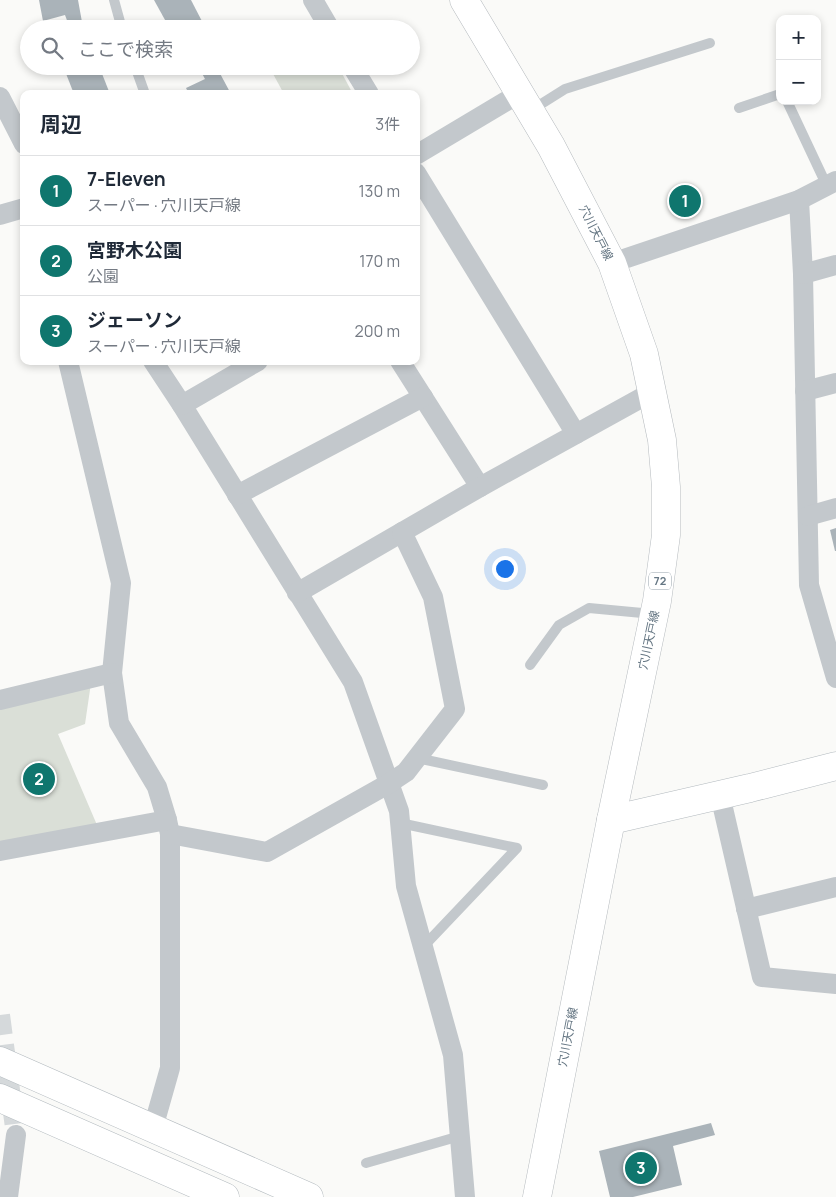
<!DOCTYPE html>
<html lang="ja">
<head>
<meta charset="utf-8">
<style>
	body { margin:0; font-family:Manrope,"Noto Sans JP",sans-serif; background:#f2f2f3; color:#1f2937 }
	.controls { position:absolute; right:15px; top:15px; display:grid; overflow:hidden; border-radius:10px; box-shadow:0 2px 8px #0003 }
	.controls button { width:45px; height:45px; display:grid; place-items:center; padding:0; border:0; border-bottom:1px solid #e0e1e3; background:#fff; color:#1f2937; font:25px sans-serif }
	.you { position:absolute; left:504px; top:568px; width:18px; height:18px; margin:-12px; border:4px solid #fff; border-radius:50%; background:#1a73e8; box-shadow:0 0 0 8px #1a73e833 }
	.badge { display:grid; place-items:center; width:32px; height:32px; border-radius:50%; background:#0f766e; color:#fff; font-size:16px; font-weight:700 }
	.pin { position:absolute; translate:-50% -50%; border:2px solid #fff; box-shadow:0 1px 5px #0006 }
	.list { margin:0; padding:0; list-style:none }
	h2 { display:flex; justify-content:space-between; align-items:center; height:65px; margin:0; padding:0 20px; font-size:21px }
	h2 small { font-size:16px; font-weight:400; color:#747a83 }
	.list li { display:grid; grid-template-columns:32px 1fr auto; gap:15px; align-items:center; box-sizing:border-box; height:70px; padding:0 20px; border-top:1px solid #e0e1e3 }
	.list b { display:block; font-size:19px; white-space:nowrap }
	.list p { margin:0; font-size:16px; white-space:nowrap; color:#747a83 }
	.list em { font-size:16px; font-style:normal; color:#747a83 }
	.icon { flex:none; width:28px; height:28px; fill:none; stroke:currentColor; stroke-width:2; stroke-linecap:round; stroke-linejoin:round }
	.map { position:relative; flex:none; width:836px; height:1197px; overflow:hidden }
	.search { position:absolute; background:#fff; box-shadow:0 2px 8px #0003; left:20px; top:20px; width:400px; height:55px; display:flex; align-items:center; gap:12px; box-sizing:border-box; padding:0 18px; border-radius:28px; color:#747a83; font-size:19px }
	.panel { position:absolute; background:#fff; box-shadow:0 2px 8px #0003; left:20px; top:90px; width:400px; height:275px; border-radius:10px }
	.map>svg:first-child { display:block }
	.green { fill:#dadfd7 }
	.building { fill:#aab3b9 }
	.lines { fill:none; stroke-linecap:round; stroke-linejoin:round }
	.street-tunnel { stroke:#d5d9db; stroke-width:20; stroke-dasharray:20 10; stroke-linecap:butt }
	.secondary-casing { stroke:#b3babf; stroke-width:29 }
	.primary-casing { stroke:#b5babe; stroke-width:29 }
	.lane { stroke:#c3c8cc; stroke-width:10 }
	.street { stroke:#c3c8cc; stroke-width:20 }
	.secondary { stroke:#fff; stroke-width:28 }
	.primary { stroke:#fff; stroke-width:28 }
	.labels { text-anchor:middle; stroke-width:5; stroke-linejoin:round; paint-order:stroke }
	.shield { fill:#fff; stroke:#939fa8; stroke-width:1 }
	.shield-label { font-size:11px; font-weight:bold; fill:#657683 }
	.street-label { font-size:12px; fill:#657683; stroke:#fff }
</style>
</head>
<body>
<div class="map">
<svg width="836" height="1197" viewBox="0 0 836 1197">
	<rect width="100%" height="100%" fill="#fafaf8"/>
	<g class="green">
		<polygon points="282,66 338,66 353,94 284,94 272,72"/>
		<polygon points="91,683 85,724 58,734 97,825 0,845 0,708"/>
	</g>
	<g class="building">
		<polygon points="39,0 78,0 82,22 68,23 65,15 43,21"/>
		<polygon points="154,0 191,0 206,29 170,29"/>
		<polygon points="63,66 99,66 110,94 74,94"/>
		<polygon points="198,66 216,66 231,94 189,94 186,88 205,79"/>
		<polygon points="836,528 836,551 835,551 830,530"/>
		<polygon points="711,1123 715,1135 673,1146 682,1185 633,1197 610,1197 599,1151"/>
	</g>
	<g class="lines">
		<polyline class="street-tunnel" points="0,1015 16,1135"/>
		<defs>
			<g id="secondary">
				<polyline points="611,820 750,788 836,766"/>
				<polyline points="0,1061 309,1197"/>
				<polyline points="0,1098 225,1197"/>
			</g>
			<polyline id="primary" points="464,0 551,146 612,263 644,354 662,440 666,487 666,535 657,601 611,820 537,1197"/>
		</defs>
		<use href="#secondary" class="secondary-casing"/>
		<use href="#primary" class="primary-casing"/>
		<g class="lane">
			<polyline points="114,0 122,29"/>
			<polyline points="135,66 145,94"/>
			<polyline points="787,101 826,184"/>
			<polyline points="739,108 780,94"/>
			<polyline points="530,111 565,89 710,43"/>
			<polyline points="530,665 559,625 589,608 653,614"/>
			<polyline points="417,758 543,785"/>
			<polyline points="400,823 517,848 423,947"/>
			<polyline points="366,1163 460,1136"/>
		</g>
		<g class="street">
			<polyline points="313,0 330,29"/>
			<polyline points="352,66 369,94"/>
			<polyline points="0,97 24,144"/>
			<polyline points="416,155 518,94"/>
			<polyline points="416,173 576,434"/>
			<polyline points="799,200 803,274 809,585 836,678"/>
			<polyline points="0,215 24,208"/>
			<polyline points="612,263 799,200 836,181"/>
			<polyline points="803,274 836,265"/>
			<polyline points="68,361 121,583 112,673 119,723 157,787 167,820 170,834 170,1068 153,1128"/>
			<polyline points="153,361 182,405 353,682 399,811 406,886 453,1055 465,1197"/>
			<polyline points="400,361 480,487"/>
			<polyline points="805,391 836,383"/>
			<polyline points="182,405 258,361"/>
			<polyline points="237,495 423,397"/>
			<polyline points="808,516 836,508"/>
			<polyline points="297,593 480,487 652,392"/>
			<polyline points="0,700 112,673"/>
			<polyline points="720,795 762,977 836,984"/>
			<polyline points="170,834 267,852 388,784 406,772 455,709 433,597 402,532"/>
			<polyline points="0,851 167,820"/>
			<polyline points="746,909 836,887"/>
			<polyline points="8,1197 16,1135"/>
		</g>
		<use href="#secondary" class="secondary"/>
		<use href="#primary" class="primary"/>
	</g>
	<g class="labels">
		<rect class="shield" x="649" y="572.5" width="22" height="17" rx="4"/>
		<g class="shield-label">
			<text x="660" y="585">72</text>
		</g>
		<g class="street-label">
			<text transform="translate(596 233) rotate(63)" y="4">穴川天戸線</text>
			<text transform="translate(649 640) rotate(-78)" y="4">穴川天戸線</text>
			<text transform="translate(568 1037) rotate(-79)" y="4">穴川天戸線</text>
		</g>
	</g>
</svg>
<div class="controls">
<button>+</button>
<button>−</button>
</div>
<div class="you"></div>
<div class="pin badge" style="left:685px;top:201px">1</div>
<div class="pin badge" style="left:39px;top:779px">2</div>
<div class="pin badge" style="left:641px;top:1168px">3</div>
<div class="search"><svg class="icon" aria-label="search" viewBox="0 0 24 24"><circle cx="10" cy="10" r="6"/><path d="M15 15l6 6"/></svg>ここで検索</div>
<section class="panel">
<h2>周辺<small>3件</small></h2>
<ul class="list">
<li><span class="badge">1</span><div><b>7-Eleven</b><p>スーパー · 穴川天戸線</p></div><em>130 m</em></li>
<li><span class="badge">2</span><div><b>宮野木公園</b><p>公園</p></div><em>170 m</em></li>
<li><span class="badge">3</span><div><b>ジェーソン</b><p>スーパー · 穴川天戸線</p></div><em>200 m</em></li>
</ul>
</section>
</div>
</body>
</html>
